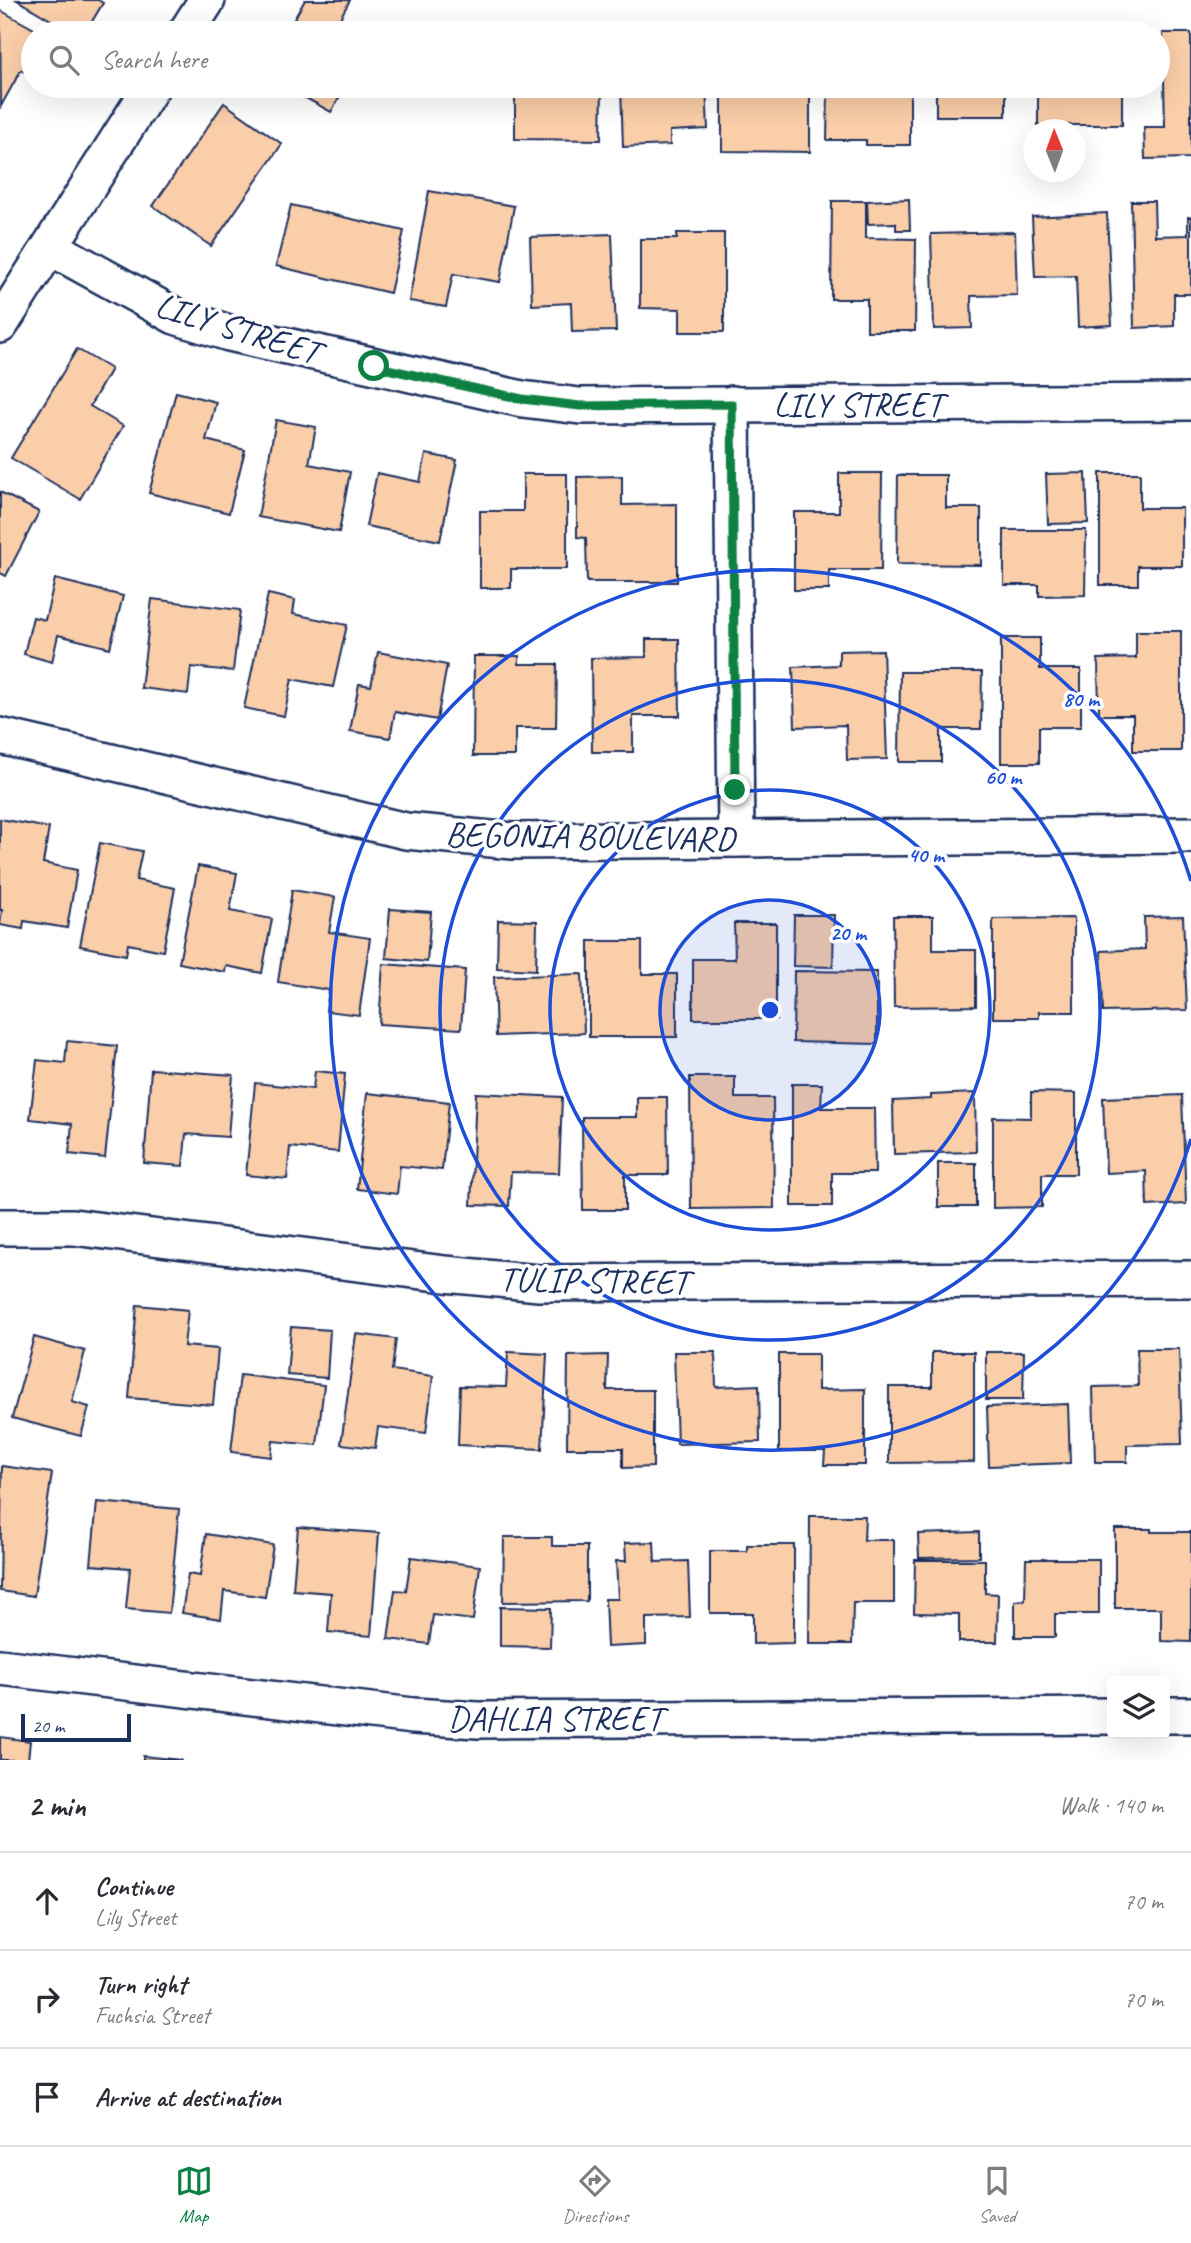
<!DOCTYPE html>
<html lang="en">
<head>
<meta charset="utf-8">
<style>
	body { margin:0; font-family:Caveat,sans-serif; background:#f7f7f7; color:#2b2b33 }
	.controls { position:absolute; right:21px; bottom:21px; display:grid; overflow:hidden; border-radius:7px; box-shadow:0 7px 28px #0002 }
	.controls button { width:63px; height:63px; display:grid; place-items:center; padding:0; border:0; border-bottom:2px solid #e1e1e2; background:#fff; color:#2b2b33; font:35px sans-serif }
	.compass { position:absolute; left:1023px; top:119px; width:63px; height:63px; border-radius:50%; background:#fff; box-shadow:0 7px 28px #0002; rotate:359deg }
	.scale { position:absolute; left:21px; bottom:18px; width:110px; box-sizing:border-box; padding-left:7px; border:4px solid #1b2f5e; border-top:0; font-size:19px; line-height:24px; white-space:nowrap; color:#1b2f5e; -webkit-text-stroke:5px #fff; paint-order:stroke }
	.stop { position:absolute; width:21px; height:21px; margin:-16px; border:5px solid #0b8043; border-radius:50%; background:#fff }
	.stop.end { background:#0b8043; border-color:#fff; box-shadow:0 2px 7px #0008 }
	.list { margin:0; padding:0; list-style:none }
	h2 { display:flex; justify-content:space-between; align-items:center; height:91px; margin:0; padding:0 28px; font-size:30px }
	h2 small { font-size:23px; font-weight:400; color:#7c7c81 }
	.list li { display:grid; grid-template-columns:46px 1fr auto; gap:21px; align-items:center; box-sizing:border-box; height:98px; padding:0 28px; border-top:2px solid #e1e1e2 }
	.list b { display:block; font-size:26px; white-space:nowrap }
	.list p { margin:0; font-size:23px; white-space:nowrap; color:#7c7c81 }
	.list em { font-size:23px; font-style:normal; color:#7c7c81 }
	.icon { flex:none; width:38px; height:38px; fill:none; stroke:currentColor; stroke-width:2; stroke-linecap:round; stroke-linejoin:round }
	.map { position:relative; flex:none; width:1191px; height:1760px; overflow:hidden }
	.search { position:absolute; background:#fff; box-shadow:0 7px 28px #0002; left:21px; right:21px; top:21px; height:77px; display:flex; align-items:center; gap:18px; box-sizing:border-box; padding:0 24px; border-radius:38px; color:#7c7c81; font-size:26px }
	.sheet { height:385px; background:#fff }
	nav { display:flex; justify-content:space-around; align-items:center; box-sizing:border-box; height:98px; border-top:2px solid #e1e1e2; background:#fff; font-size:19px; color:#7c7c81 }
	nav a { display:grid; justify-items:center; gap:4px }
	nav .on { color:#0b8043 }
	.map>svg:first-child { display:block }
	.building { fill:#facea9; stroke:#1b2f5e; stroke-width:2 }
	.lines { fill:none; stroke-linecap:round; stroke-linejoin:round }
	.minor-casing { stroke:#1b2f5e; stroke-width:40 }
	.minor { stroke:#fff; stroke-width:35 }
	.route { stroke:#0b8043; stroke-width:9 }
	.ring { fill:none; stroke:#1d4ed8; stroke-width:3.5 }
	.labels { text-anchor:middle; stroke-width:7; stroke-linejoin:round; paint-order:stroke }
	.street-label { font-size:35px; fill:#1b2f5e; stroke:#fff }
	.centre { fill:#1d4ed8; stroke:#fff; stroke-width:3.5 }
	.ring-label { font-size:21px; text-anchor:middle; font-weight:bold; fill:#1d4ed8; stroke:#fff; stroke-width:7; stroke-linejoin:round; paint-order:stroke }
</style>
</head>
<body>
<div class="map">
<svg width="1191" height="1760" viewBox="0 0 1191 1760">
	<rect width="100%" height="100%" fill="#fff"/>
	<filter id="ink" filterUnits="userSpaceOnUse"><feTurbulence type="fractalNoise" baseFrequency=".0143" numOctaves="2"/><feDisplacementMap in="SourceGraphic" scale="14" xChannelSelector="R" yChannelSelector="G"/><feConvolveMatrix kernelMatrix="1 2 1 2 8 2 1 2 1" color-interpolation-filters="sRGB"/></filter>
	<g filter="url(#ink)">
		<g class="building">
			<polygon points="17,0 98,0 103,3 85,33 73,33"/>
			<polygon points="305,0 350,0 339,20 363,33 286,33"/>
			<polygon points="0,10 41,33 33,33 33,77 21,70 1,106"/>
			<rect x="1078" y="30" width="44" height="3"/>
			<polygon points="1163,33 1191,33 1191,158 1145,159 1144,127 1165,127"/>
			<polygon points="284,86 346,86 331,112"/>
			<polygon points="515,86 602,86 601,140 515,139"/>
			<polygon points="621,86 706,86 708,129 670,131 670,145 623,147"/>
			<polygon points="722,86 810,86 810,152 722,151"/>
			<polygon points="828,86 910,86 910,145 866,145 866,140 827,140"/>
			<rect x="936" y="86" width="70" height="30"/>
			<rect x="1038" y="86" width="84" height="39"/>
			<polygon points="224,103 282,144 211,246 153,206"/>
			<polygon points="429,191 514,206 500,282 453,274 446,307 409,301"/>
			<polygon points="909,199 910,230 896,230 896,223 868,224 867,201"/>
			<polygon points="832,201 866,201 866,238 916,239 915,331 867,331 867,299 831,299"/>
			<polygon points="1131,201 1154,201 1155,236 1188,235 1188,217 1191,217 1191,294 1174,294 1174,326 1134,328"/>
			<polygon points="291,205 404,231 390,293 276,266"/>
			<polygon points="1107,213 1112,325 1078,327 1076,276 1035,277 1032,217"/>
			<polygon points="1015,232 1017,295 971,296 972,328 934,329 931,234"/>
			<polygon points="677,233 724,233 724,332 680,332 680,309 640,308 640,239 677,239"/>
			<polygon points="612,234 616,331 572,332 571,303 532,305 530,237"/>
			<polygon points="77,349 111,369 90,406 123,426 80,499 11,458"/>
			<polygon points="176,392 216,402 206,440 245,450 229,513 149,493"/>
			<polygon points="276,420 316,427 309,464 350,472 339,532 258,517"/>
			<polygon points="426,454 457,460 440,541 366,526 377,473 420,482"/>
			<polygon points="839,473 882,473 881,570 829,570 829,590 794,590 794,512 839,512"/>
			<polygon points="1086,473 1088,523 1048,524 1046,474"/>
			<polygon points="1100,473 1140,473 1140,508 1182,508 1182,566 1138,566 1138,585 1100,585"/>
			<polygon points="523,474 567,474 567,569 511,569 511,588 480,588 480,511 523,511"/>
			<polygon points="898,475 946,475 946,508 981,508 981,565 897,564"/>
			<polygon points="622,476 622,505 677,504 677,582 587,582 586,538 577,537 577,477"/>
			<polygon points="0,492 39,512 6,576 0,573"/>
			<polygon points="1004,530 1086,530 1085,595 1039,596 1039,585 1004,585"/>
			<polygon points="55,579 123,596 110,648 58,635 52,662 24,654 33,617 45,620"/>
			<polygon points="268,594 295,600 293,614 347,625 333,687 292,679 284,716 244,708"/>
			<polygon points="152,599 240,610 233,671 191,667 188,694 141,688"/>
			<polygon points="1136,631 1181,631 1181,751 1133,751 1133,715 1099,715 1098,659 1136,658"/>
			<polygon points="1001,638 1040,638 1040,669 1081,669 1081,727 1039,727 1039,763 1001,763"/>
			<polygon points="646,639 679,639 680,716 633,716 633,752 592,752 591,658 646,657"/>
			<polygon points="883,650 887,759 847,760 846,725 795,727 793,667 839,665 839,651"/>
			<polygon points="378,652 447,665 437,720 395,712 390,738 350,731 359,684 371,686"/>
			<polygon points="474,656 519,656 519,664 557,664 556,728 515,728 515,756 473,756"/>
			<polygon points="900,672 982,672 981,729 941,729 941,762 899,762"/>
			<polygon points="0,819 49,828 43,863 77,870 67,928 24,921 23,929 0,925 2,910 0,910"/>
			<polygon points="100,843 142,851 136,880 175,888 163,951 128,944 126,955 80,946"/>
			<polygon points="198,866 237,873 230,911 272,919 262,973 226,966 225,972 179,963"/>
			<polygon points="292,890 335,897 329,932 370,938 359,1015 326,1011 329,990 278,982"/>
			<polygon points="390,909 431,912 427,962 386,958"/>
			<polygon points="794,915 834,915 833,967 793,966"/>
			<polygon points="893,916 933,916 933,950 976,950 976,1006 894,1007"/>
			<polygon points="1183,916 1187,1010 1103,1012 1101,951 1145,949 1144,917"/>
			<polygon points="1074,918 1074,1012 1039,1012 1039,1018 993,1018 993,919"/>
			<polygon points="498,920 537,921 536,970 497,968"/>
			<polygon points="734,923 776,923 776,1019 693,1019 693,959 735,959"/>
			<polygon points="589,941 642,941 642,974 677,974 677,1037 589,1037"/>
			<polygon points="383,964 465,970 461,1029 379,1024"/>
			<polygon points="794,971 877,972 877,1044 793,1042"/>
			<polygon points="582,974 584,1033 496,1036 494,977"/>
			<polygon points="67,1041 117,1046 105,1158 69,1154 72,1124 30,1119 37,1060 65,1063"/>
			<polygon points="151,1069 233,1075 228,1137 186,1134 183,1166 144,1163"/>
			<polygon points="315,1071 345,1074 338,1152 290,1147 287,1179 246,1175 255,1083 313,1089"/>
			<polygon points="690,1077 735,1077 735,1098 773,1098 774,1208 691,1209"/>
			<polygon points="792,1084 822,1084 821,1108 874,1108 875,1173 832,1173 832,1206 792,1206"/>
			<polygon points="1031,1092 1076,1093 1076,1174 1042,1174 1042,1207 993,1208 993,1117 1031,1118"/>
			<polygon points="367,1093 449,1102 442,1170 400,1166 397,1194 357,1189"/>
			<polygon points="476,1093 562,1097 559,1173 511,1172 509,1206 471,1205"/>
			<polygon points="975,1093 976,1152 894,1154 893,1101 931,1099 931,1095"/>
			<polygon points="1182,1095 1186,1204 1147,1206 1146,1171 1106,1173 1103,1098"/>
			<polygon points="637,1097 667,1097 668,1175 625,1175 625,1210 583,1210 582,1117 637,1117"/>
			<rect x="938" y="1163" width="38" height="44"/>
			<polygon points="137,1305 188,1310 184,1346 218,1349 213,1405 129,1398"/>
			<polygon points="291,1327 330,1330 327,1378 287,1375"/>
			<polygon points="356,1334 396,1339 392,1370 433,1376 426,1433 378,1427 375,1448 341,1444"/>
			<polygon points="34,1337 85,1351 72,1402 89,1407 81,1436 12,1418"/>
			<polygon points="1137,1349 1179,1349 1182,1444 1127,1445 1127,1462 1095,1462 1093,1387 1138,1386"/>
			<polygon points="508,1352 547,1354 542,1449 458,1445 460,1386 506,1387"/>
			<polygon points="674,1352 715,1352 716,1387 759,1385 760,1442 677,1444"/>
			<polygon points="932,1352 974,1352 974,1462 889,1463 889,1387 932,1387"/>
			<polygon points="986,1352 1024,1352 1023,1400 986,1400"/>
			<polygon points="779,1354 818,1354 818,1390 865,1389 865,1465 824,1465 825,1451 779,1451"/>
			<polygon points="608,1355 607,1390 653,1390 653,1467 623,1468 623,1448 567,1448 568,1356"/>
			<polygon points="240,1375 324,1385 317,1445 273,1441 271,1457 231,1452"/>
			<polygon points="1068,1404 1070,1463 989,1466 987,1407"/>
			<polygon points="2,1466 52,1473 34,1596 0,1591"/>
			<polygon points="97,1502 179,1509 169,1613 126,1609 130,1568 91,1565"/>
			<polygon points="810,1516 865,1516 864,1540 894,1540 894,1603 853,1603 852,1644 809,1644"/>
			<polygon points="298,1527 379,1533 371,1636 328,1632 331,1593 293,1590"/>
			<polygon points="1115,1529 1151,1529 1151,1532 1191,1532 1191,1642 1161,1641 1161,1608 1115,1608"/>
			<polygon points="979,1532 979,1557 919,1558 918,1534"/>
			<polygon points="206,1534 273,1545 265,1597 224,1591 221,1619 182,1613 188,1574 200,1576"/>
			<polygon points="504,1537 552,1537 552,1546 587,1546 587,1601 503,1602"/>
			<polygon points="654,1542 655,1562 688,1561 690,1617 646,1618 646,1645 607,1647 605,1599 618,1599 616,1561 626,1561 625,1543"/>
			<polygon points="747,1545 794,1545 794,1643 753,1644 753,1613 710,1613 710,1551 747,1551"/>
			<polygon points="411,1557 480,1566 473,1620 433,1615 429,1644 388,1639 395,1590 406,1591"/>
			<polygon points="1026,1559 1099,1559 1099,1614 1055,1614 1055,1637 1015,1637 1015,1601 1025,1600"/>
			<polygon points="915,1560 985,1560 985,1593 998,1594 997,1642 959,1642 959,1614 914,1613"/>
			<polygon points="500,1607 551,1608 550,1647 500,1646"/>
			<polygon points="0,1737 30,1741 28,1760 0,1760"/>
			<polygon points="143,1756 182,1760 143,1760"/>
		</g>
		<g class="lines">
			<defs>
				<g id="minor">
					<polyline points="186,33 207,0"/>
					<polyline points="50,247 175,316 229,333 522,399 580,406 1191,402"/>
					<polyline points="0,325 152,86"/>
					<polyline points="732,404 736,839"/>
					<polyline points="0,736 406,831 513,841 1191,835"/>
					<polyline points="0,1227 73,1227 445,1274 539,1283 1191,1279"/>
					<polyline points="0,1667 413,1716 478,1720 1112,1716"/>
					<polyline points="1165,1715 1191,1715"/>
				</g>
			</defs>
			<use href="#minor" class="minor-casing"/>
			<use href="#minor" class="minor"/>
		</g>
	</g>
	<g class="lines" filter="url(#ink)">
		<polyline class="route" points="374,366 522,399 580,406 732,404 735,790"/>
	</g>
	<circle cx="770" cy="1010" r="110" fill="#1d4ed8" fill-opacity=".12"/>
	<g class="ring">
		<circle cx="770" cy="1010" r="110"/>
		<circle cx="770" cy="1010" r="220"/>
		<circle cx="770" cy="1010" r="330"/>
		<path d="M1191 1139A440 440 0 1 1 1191 881"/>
	</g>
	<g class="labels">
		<g class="street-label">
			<text transform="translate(238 328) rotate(17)" y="12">LILY STREET</text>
			<text x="858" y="416">LILY STREET</text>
			<text transform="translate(590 836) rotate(1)" y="12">BEGONIA BOULEVARD</text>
			<text transform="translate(594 1280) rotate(1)" y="12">TULIP STREET</text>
			<text x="555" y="1730">DAHLIA STREET</text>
		</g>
	</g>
	<circle cx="770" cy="1010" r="10" class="centre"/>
	<g class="ring-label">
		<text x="1081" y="706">80 m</text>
		<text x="1003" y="784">60 m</text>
		<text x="926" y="862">40 m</text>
		<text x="848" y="940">20 m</text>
	</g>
</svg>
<div class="controls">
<button><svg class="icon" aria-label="layers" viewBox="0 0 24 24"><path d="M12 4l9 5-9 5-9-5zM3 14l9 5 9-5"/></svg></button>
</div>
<svg class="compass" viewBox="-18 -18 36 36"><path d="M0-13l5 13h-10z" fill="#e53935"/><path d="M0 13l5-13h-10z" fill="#7c7c81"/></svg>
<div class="scale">20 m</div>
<div class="stop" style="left:374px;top:366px"></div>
<div class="stop end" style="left:735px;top:790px"></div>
<div class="search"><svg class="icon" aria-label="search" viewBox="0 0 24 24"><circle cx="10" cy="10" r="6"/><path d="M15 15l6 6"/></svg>Search here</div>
</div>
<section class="sheet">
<h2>2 min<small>Walk · 140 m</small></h2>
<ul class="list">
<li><svg class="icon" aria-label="ahead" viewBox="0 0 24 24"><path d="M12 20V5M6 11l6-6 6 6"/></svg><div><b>Continue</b><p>Lily Street</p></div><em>70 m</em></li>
<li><svg class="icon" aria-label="right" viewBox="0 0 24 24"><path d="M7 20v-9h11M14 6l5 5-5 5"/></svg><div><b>Turn right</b><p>Fuchsia Street</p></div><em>70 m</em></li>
<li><svg class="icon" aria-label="arrive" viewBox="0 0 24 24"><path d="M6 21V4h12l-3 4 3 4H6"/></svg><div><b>Arrive at destination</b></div></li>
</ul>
</section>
<nav>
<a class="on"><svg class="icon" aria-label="map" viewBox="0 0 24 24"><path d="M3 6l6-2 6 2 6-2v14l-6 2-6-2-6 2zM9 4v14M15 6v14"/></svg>Map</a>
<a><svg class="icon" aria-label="directions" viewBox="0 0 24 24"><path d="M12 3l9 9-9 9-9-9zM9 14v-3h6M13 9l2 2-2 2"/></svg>Directions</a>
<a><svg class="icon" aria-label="saved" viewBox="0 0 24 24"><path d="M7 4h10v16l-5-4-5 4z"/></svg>Saved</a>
</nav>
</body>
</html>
